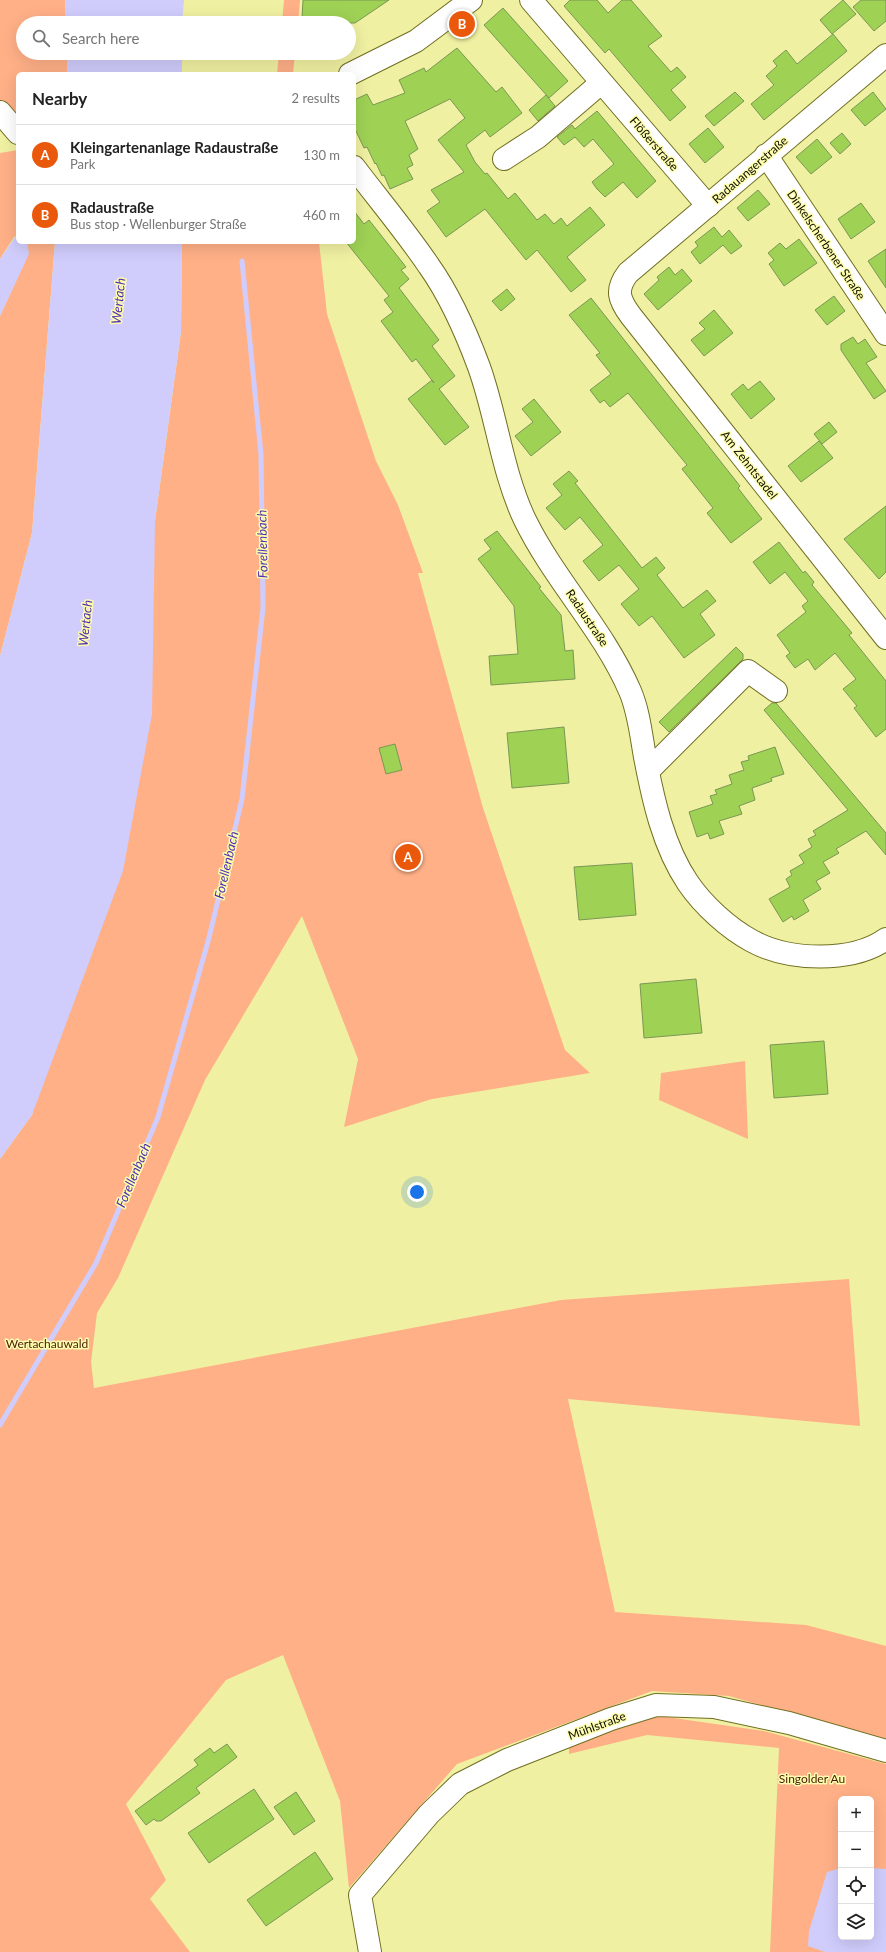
<!DOCTYPE html>
<html lang="en">
<head>
<meta charset="utf-8">
<style>
	body { margin:0; font-family:Lato,sans-serif; background:#f6f6f6; color:#222 }
	.controls { position:absolute; right:12px; bottom:12px; display:grid; overflow:hidden; border-radius:6px; box-shadow:0 4px 16px #0002 }
	.controls button { width:36px; height:36px; display:grid; place-items:center; padding:0; border:0; border-bottom:1px solid #e0e0e0; background:#fff; color:#222; font:20px sans-serif }
	.you { position:absolute; left:417px; top:1192px; width:14px; height:14px; margin:-10px; border:3px solid #fff; border-radius:50%; background:#1a73e8; box-shadow:0 0 0 6px #1a73e833 }
	.badge { display:grid; place-items:center; width:26px; height:26px; border-radius:50%; background:#ea580c; color:#fff; font-size:13px; font-weight:700 }
	.pin { position:absolute; translate:-50% -50%; border:2px solid #fff; box-shadow:0 1px 4px #0006 }
	.list { margin:0; padding:0; list-style:none }
	h2 { display:flex; justify-content:space-between; align-items:center; height:52px; margin:0; padding:0 16px; font-size:17px }
	h2 small { font-size:13px; font-weight:400; color:#767676 }
	.list li { display:grid; grid-template-columns:26px 1fr auto; gap:12px; align-items:center; box-sizing:border-box; height:60px; padding:0 16px; border-top:1px solid #e0e0e0 }
	.list b { display:block; font-size:15px; white-space:nowrap }
	.list p { margin:0; font-size:13px; white-space:nowrap; color:#767676 }
	.list em { font-size:13px; font-style:normal; color:#767676 }
	.icon { flex:none; width:22px; height:22px; fill:none; stroke:currentColor; stroke-width:2; stroke-linecap:round; stroke-linejoin:round }
	.map { position:relative; flex:none; width:886px; height:1952px; overflow:hidden }
	.search { position:absolute; background:#fff; box-shadow:0 4px 16px #0002; left:16px; top:16px; width:340px; height:44px; display:flex; align-items:center; gap:10px; box-sizing:border-box; padding:0 14px; border-radius:22px; color:#767676; font-size:15px }
	.panel { position:absolute; background:#fff; box-shadow:0 4px 16px #0002; left:16px; top:72px; width:340px; height:172px; border-radius:6px }
	.map>svg:first-child { display:block }
	.green { fill:#ffb087; fill-rule:evenodd }
	.water { fill:#d0ccfc }
	.lines { fill:none; stroke-linecap:round; stroke-linejoin:round }
	.stream { stroke:#d0ccfc; stroke-width:5 }
	.building { fill:#9ed154; stroke:#7a9755 }
	.minor-casing { stroke:#706f21; stroke-width:24 }
	.minor { stroke:#fff; stroke-width:22 }
	.labels { text-anchor:middle; stroke-width:3; stroke-linejoin:round; paint-order:stroke }
	.street-label { font-size:12px; fill:#0f0e00; stroke:#fdfdaf }
	.park-label { font-size:12px; fill:#481c01; stroke:#fdfdaf }
	.water-label { font-size:13px; font-style:italic; fill:#522db1; stroke:#fdfdaf }
</style>
</head>
<body>
<div class="map">
<svg width="886" height="1952" viewBox="0 0 886 1952">
	<rect width="100%" height="100%" fill="#f0f0a2"/>
	<g class="green">
		<polygon points="0,0 65,0 66,23 23,23 23,53 67,53 67,74 18,74 18,113 8,115 0,102"/>
		<polygon points="284,0 300,0 298,23 282,23"/>
		<polygon points="279,53 295,53 293,74 277,74"/>
		<polygon points="18,150 18,235 14,237 0,259 0,153"/>
		<polygon points="27,242 55,242 32,533 0,656 0,316 28,255"/>
		<polygon points="182,242 319,242 327,314 376,461 398,505 423,573 418,573 483,808 565,1050 590,1073 432,1099 344,1127 358,1059 302,916 205,1080 118,1278 97,1313 91,1362 94,1388 561,1300 849,1279 860,1426 568,1399 615,1612 806,1625 886,1646 886,1741 729,1696 652,1691 457,1764 349,1888 340,1801 283,1655 226,1680 126,1804 166,1880 150,1899 190,1952 0,1952 0,1159 32,1115 155,521 181,332"/>
		<polygon points="745,1061 748,1139 659,1100 661,1073"/>
		<path d="M646 1714 764 1731 886 1764V1952H770L779 1748 647 1735 569 1754V1743ZM841 1799H871V1937H841Z"/>
	</g>
	<g class="water">
		<polygon points="65,0 184,0 182,23 66,23"/>
		<rect x="67" y="53" width="115" height="21"/>
		<polygon points="18,235 18,242 27,242 29,254 0,316 0,259 15,237"/>
		<polygon points="55,242 182,242 181,332 155,521 152,714 123,871 32,1115 0,1159 0,656 32,533"/>
		<polygon points="841,1868 841,1937 871,1937 871,1868 886,1869 886,1952 825,1952 808,1946 809,1931 827,1872"/>
	</g>
	<g class="lines">
		<polyline class="stream" points="0,1425 96,1263 158,1117 209,938 242,799 263,608 261,454 242,261"/>
	</g>
	<g class="building">
		<polygon points="303,0 389,0 355,23 317,23 317,20 302,18"/>
		<polygon points="570,0 597,0 608,13 622,0 631,0 662,36 648,46 671,72 677,67 686,77 671,90 686,107 670,121 609,49 605,53 564,6"/>
		<polygon points="843,0 856,14 832,34 820,20"/>
		<polygon points="861,0 886,0 886,21 874,31 853,7"/>
		<polygon points="503,8 568,81 549,98 484,25"/>
		<polygon points="833,34 847,51 764,120 751,104 774,85 766,76 777,66 773,61 786,50 797,64"/>
		<polygon points="457,48 496,92 502,87 522,113 490,137 485,130 466,145 475,162 485,174 487,173 508,199 515,193 537,220 545,214 554,224 561,218 567,226 590,207 605,225 567,257 586,280 571,292 537,250 526,260 485,209 446,237 427,211 440,202 431,190 464,172 438,140 465,118 450,99 405,121 418,149 409,155 413,165 407,168 413,179 390,189 384,175 382,176 376,163 375,164 367,147 364,148 354,127 354,100 367,94 373,105 405,93 399,80 424,68 426,72"/>
		<polygon points="735,92 744,101 714,126 705,116"/>
		<polygon points="873,92 886,109 865,126 851,110"/>
		<polygon points="546,95 555,106 538,121 529,110"/>
		<polygon points="597,111 656,181 637,198 623,182 605,197 597,189 592,182 614,164 593,139 584,147 575,137 564,145 557,137 572,125 575,129"/>
		<polygon points="708,128 724,147 705,163 689,144"/>
		<polygon points="842,133 851,144 840,154 830,143"/>
		<polygon points="817,139 832,157 811,174 796,157"/>
		<polygon points="758,190 770,204 748,221 737,208"/>
		<polygon points="861,203 875,222 851,239 838,219"/>
		<polygon points="354,211 364,224 369,220 406,267 401,270 409,279 399,288 439,340 432,346 455,376 439,389 469,427 445,445 408,399 432,380 434,383 416,359 412,362 381,321 393,312 384,300 389,296 346,242 354,242"/>
		<polygon points="714,227 722,237 729,230 742,246 731,254 723,245 700,264 691,252 698,246 695,242"/>
		<polygon points="799,239 817,263 784,286 769,264 774,260 768,253 780,243 786,249"/>
		<polygon points="886,249 886,288 868,261"/>
		<polygon points="669,267 675,275 682,269 692,281 658,310 644,294 659,280 657,277"/>
		<polygon points="507,289 515,299 501,311 492,301"/>
		<polygon points="834,296 845,311 827,325 815,310"/>
		<polygon points="591,298 740,486 738,488 762,519 731,543 707,513 713,508 682,469 687,465 628,393 610,407 604,400 600,403 590,390 611,374 596,355 600,353 569,315"/>
		<polygon points="714,310 733,333 704,356 691,340 705,329 699,323"/>
		<polygon points="853,337 858,344 865,339 877,357 866,363 886,391 874,399 841,350 841,344"/>
		<polygon points="760,381 775,399 751,419 731,394 743,384 748,390"/>
		<polygon points="534,399 561,432 531,456 515,436 533,422 522,409"/>
		<polygon points="829,422 837,432 822,444 814,434"/>
		<polygon points="819,441 833,458 801,482 788,466"/>
		<polygon points="569,471 578,481 575,483 642,568 656,557 665,568 657,575 683,608 707,590 716,601 700,614 715,635 684,658 652,616 639,626 621,604 639,589 619,565 599,581 583,561 603,545 580,517 565,530 546,508 562,495 553,484"/>
		<polygon points="886,506 886,572 879,579 844,539"/>
		<polygon points="497,531 541,587 539,588 561,615 565,651 573,650 575,679 491,685 489,656 518,654 514,606 478,559 491,549 484,540"/>
		<polygon points="779,542 803,573 805,571 814,582 812,585 852,633 849,635 886,681 886,729 876,737 854,708 857,706 843,689 856,679 835,653 815,670 808,659 795,668 786,656 790,653 777,635 806,612 802,606 808,601 785,572 770,584 753,562"/>
		<polygon points="736,647 743,654 743,659 669,732 659,722"/>
		<polygon points="772,703 776,703 886,833 886,855 866,831 836,849 839,853 823,862 830,873 816,881 821,889 803,900 809,911 794,920 792,916 783,922 769,899 790,887 786,879 792,875 790,871 804,863 799,855 812,847 808,839 816,835 813,831 848,810 764,710"/>
		<polygon points="564,727 569,783 512,788 507,733"/>
		<polygon points="395,744 402,770 386,774 379,748"/>
		<polygon points="775,747 784,774 771,778 772,781 752,788 755,800 739,806 742,814 719,821 724,834 710,839 708,833 697,837 689,812 713,804 710,796 717,794 715,790 732,784 729,775 744,770 741,762 749,760 748,756"/>
		<polygon points="632,863 636,915 579,920 574,867"/>
		<polygon points="696,979 702,1033 644,1038 640,984"/>
		<polygon points="824,1041 828,1094 774,1098 770,1045"/>
		<polygon points="227,1744 237,1757 196,1788 200,1793 161,1821 156,1821 154,1819 146,1825 135,1811 198,1765 194,1760 210,1748 214,1753"/>
		<polygon points="254,1789 274,1819 209,1863 188,1833"/>
		<polygon points="296,1792 315,1821 294,1835 274,1807"/>
		<polygon points="315,1852 333,1879 266,1926 247,1900"/>
	</g>
	<g class="lines">
		<defs>
			<g id="minor">
				<polyline points="531,0 708,206"/>
				<path d="M886 55 628 273C615 290 619 300 631 316L886 638"/>
				<polyline points="350,74 416,41 471,0"/>
				<polyline points="0,112 18,133"/>
				<polyline points="766,155 886,334"/>
				<polyline points="504,159 538,137 601,83"/>
				<path d="M354 167C379 200 406 232 429 266 451 297 466 332 479 367 497 417 502 472 525 520 555 581 603 629 630 691 639 712 641 735 645 757 653 799 663 846 688 883 703 905 728 928 752 941 789 961 852 963 886 939"/>
				<polyline points="648,771 748,671 776,691"/>
				<polyline points="370,1952 360,1895 429,1814 460,1784 507,1760 611,1719 656,1705 714,1707 789,1723 886,1751"/>
			</g>
		</defs>
		<use href="#minor" class="minor-casing"/>
		<use href="#minor" class="minor"/>
	</g>
	<g class="labels">
		<g class="street-label">
			<text transform="translate(654 144) rotate(49)" y="4">Flößerstraße</text>
			<text transform="translate(750 170) rotate(-41)" y="4">Radauangerstraße</text>
			<text transform="translate(826 245) rotate(56)" y="4">Dinkelscherbener Straße</text>
			<text transform="translate(749 465) rotate(52)" y="4">Am Zehntstadel</text>
			<text transform="translate(587 618) rotate(56)" y="4">Radaustraße</text>
			<text transform="translate(597 1726) rotate(-20)" y="4">Mühlstraße</text>
		</g>
		<g class="park-label">
			<text x="47" y="1348">Wertachauwald</text>
			<text x="812" y="1783">Singolder Au</text>
		</g>
		<g class="water-label">
			<text transform="translate(118 301) rotate(-84)" y="5">Wertach</text>
			<text transform="translate(262 544) rotate(-91)" y="5">Forellenbach</text>
			<text transform="translate(85 623) rotate(-84)" y="5">Wertach</text>
			<text transform="translate(226 865) rotate(-77)" y="5">Forellenbach</text>
			<text transform="translate(133 1175) rotate(-67)" y="5">Forellenbach</text>
		</g>
	</g>
</svg>
<div class="controls">
<button>+</button>
<button>−</button>
<button><svg class="icon" aria-label="locate" viewBox="0 0 24 24"><circle cx="12" cy="12" r="6"/><path d="M12 2v4M12 18v4M2 12h4M18 12h4"/></svg></button>
<button><svg class="icon" aria-label="layers" viewBox="0 0 24 24"><path d="M12 4l9 5-9 5-9-5zM3 14l9 5 9-5"/></svg></button>
</div>
<div class="you"></div>
<div class="pin badge" style="left:408px;top:857px">A</div>
<div class="pin badge" style="left:462px;top:24px">B</div>
<div class="search"><svg class="icon" aria-label="search" viewBox="0 0 24 24"><circle cx="10" cy="10" r="6"/><path d="M15 15l6 6"/></svg>Search here</div>
<section class="panel">
<h2>Nearby<small>2 results</small></h2>
<ul class="list">
<li><span class="badge">A</span><div><b>Kleingartenanlage Radaustraße</b><p>Park</p></div><em>130 m</em></li>
<li><span class="badge">B</span><div><b>Radaustraße</b><p>Bus stop · Wellenburger Straße</p></div><em>460 m</em></li>
</ul>
</section>
</div>
</body>
</html>
